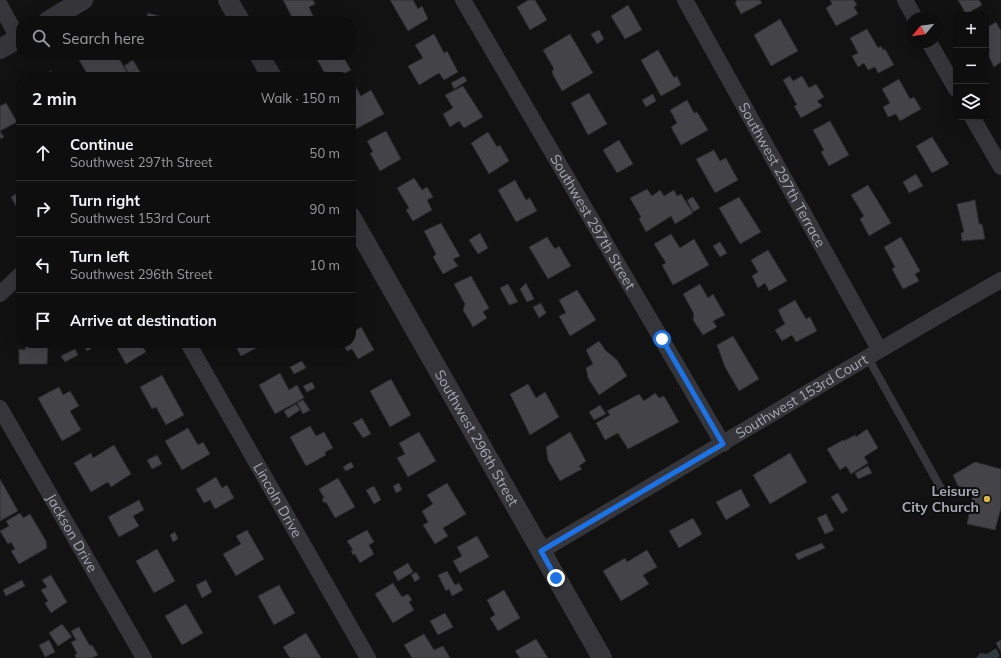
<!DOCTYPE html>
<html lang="en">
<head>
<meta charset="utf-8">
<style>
	body { margin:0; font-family:Mulish,sans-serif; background:#171717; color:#f1f3f6 }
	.controls { position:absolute; right:12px; top:12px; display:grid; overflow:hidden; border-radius:8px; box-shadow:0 4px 16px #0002 }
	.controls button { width:36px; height:36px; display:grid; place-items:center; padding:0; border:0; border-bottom:1px solid #2e2e2e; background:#0e0e0e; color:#f1f3f6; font:20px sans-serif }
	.compass { position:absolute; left:905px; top:12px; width:36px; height:36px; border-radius:50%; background:#0e0e0e; box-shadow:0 4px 16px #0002; rotate:241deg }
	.stop { position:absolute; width:12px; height:12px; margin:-9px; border:3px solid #1a73e8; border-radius:50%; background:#fff }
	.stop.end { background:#1a73e8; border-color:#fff; box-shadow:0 1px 4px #0008 }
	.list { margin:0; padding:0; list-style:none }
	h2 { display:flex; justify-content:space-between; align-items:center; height:52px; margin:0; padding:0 16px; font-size:17px }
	h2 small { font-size:13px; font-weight:400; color:#9b9c9e }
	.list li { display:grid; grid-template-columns:26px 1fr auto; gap:12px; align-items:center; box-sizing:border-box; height:56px; padding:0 16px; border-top:1px solid #2e2e2e }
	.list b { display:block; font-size:15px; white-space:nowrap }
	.list p { margin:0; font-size:13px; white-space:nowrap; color:#9b9c9e }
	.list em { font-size:13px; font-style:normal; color:#9b9c9e }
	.icon { flex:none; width:22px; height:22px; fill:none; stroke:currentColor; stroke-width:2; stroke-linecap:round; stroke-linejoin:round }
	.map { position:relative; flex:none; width:1001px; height:658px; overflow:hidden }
	.search { position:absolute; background:#0e0e0e; box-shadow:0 4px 16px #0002; left:16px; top:16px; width:340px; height:44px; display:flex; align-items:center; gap:10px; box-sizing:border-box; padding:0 14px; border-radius:16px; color:#9b9c9e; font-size:15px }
	.panel { position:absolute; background:#0e0e0e; box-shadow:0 4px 16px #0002; left:16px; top:72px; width:340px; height:276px; border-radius:16px }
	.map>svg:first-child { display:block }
	.water { fill:#31373e }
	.building { fill:#444448; stroke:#2d2c2f }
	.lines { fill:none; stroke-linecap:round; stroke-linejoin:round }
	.service { stroke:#36363a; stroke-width:8 }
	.minor { stroke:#36363a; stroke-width:16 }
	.tertiary { stroke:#36363a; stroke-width:20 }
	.route { stroke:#1a73e8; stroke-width:5 }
	.poi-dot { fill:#d9b544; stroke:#0d0d0e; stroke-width:1.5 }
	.labels { text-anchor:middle; stroke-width:4; stroke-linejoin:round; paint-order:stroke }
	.street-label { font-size:14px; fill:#a5a8b2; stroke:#0d0d0e }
	.poi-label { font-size:14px; font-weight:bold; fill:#a5a8b2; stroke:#0d0d0e; text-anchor:end }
</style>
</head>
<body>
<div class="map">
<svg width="1001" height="658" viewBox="0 0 1001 658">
	<rect width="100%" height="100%" fill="#121213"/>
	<polygon class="water" points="996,648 1000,656 997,658 976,658 980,653 987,654"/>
	<g class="building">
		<polygon points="283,0 313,0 315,4 309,7 313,16 304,21 294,21"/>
		<polygon points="390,0 413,0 418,9 422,6 428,19 408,31"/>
		<polygon points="528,0 535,0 547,20 530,30 517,7"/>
		<polygon points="737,0 760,0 762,3 741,14 735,3"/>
		<polygon points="830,0 854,0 857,5 854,7 858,14 836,26 826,8 832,4"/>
		<polygon points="958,0 979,0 982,5 966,14"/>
		<polygon points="628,5 642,30 625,39 611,16"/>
		<polygon points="148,13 177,21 145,21"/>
		<polygon points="780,19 798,51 771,66 754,35"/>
		<polygon points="996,22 1001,31 1001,62 994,67 987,53 990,51 986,44 986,28"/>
		<polygon points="867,29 878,48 881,46 883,50 885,49 894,65 878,73 875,67 868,70 864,63 858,67 852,56 858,53 850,38"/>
		<polygon points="599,30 604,39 597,44 591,34"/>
		<polygon points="434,34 444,53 447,51 458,72 444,80 439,73 419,85 408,66 423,58 415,45"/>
		<polygon points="570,34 593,73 562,91 553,75 552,71 554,69 543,50"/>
		<polygon points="658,50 674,78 677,76 681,85 661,96 641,60"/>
		<polygon points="87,55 117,55 128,74 124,77 116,77 114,74 109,77 89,77 79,60"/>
		<polygon points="316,55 342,55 351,70 337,77 327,77 315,56"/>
		<polygon points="133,60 143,77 131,77 124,66"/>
		<polygon points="51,71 54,77 39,77"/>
		<polygon points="190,73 193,77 185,77"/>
		<polygon points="464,76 467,81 454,89 451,83"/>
		<polygon points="790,76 793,81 802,76 809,88 816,84 824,97 817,101 822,106 801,118 794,106 797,105 783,80"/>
		<polygon points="899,79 910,99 914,97 921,109 900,121 896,114 888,117 883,107 890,103 882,89"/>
		<polygon points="354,84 361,96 371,90 384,114 356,129 351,120 351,86"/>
		<polygon points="463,86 483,117 464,128 459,121 450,127 443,114 453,108 445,95"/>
		<polygon points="589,93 607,124 588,135 571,103"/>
		<polygon points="653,94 656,101 646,107 642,100"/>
		<polygon points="687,100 694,113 697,112 708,130 681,145 671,127 677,123 670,110"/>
		<polygon points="6,103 17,122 0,131 4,137 0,139 0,106"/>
		<polygon points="830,121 849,155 829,166 821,152 824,150 813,130"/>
		<polygon points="386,131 401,159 380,171 370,153 373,152 367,141"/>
		<polygon points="488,132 497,147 500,145 509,161 489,174 471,143"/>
		<polygon points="932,137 949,164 932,173 916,146"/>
		<polygon points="619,140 633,164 617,173 603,150"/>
		<polygon points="714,150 720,161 726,158 738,180 715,193 696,159"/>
		<polygon points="916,174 923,186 909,193 903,182"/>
		<polygon points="414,178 422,190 427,187 433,197 427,200 432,210 413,221 406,210 409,208 397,188"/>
		<polygon points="515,180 526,200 530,198 537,211 516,222 498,190"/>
		<polygon points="868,185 891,223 869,236 860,219 864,216 851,195"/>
		<polygon points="647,189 652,196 660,190 664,196 674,190 677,196 681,194 693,213 675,224 671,216 646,232 639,219 641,217 630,198"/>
		<polygon points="21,191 21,215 11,197"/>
		<polygon points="693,197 700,208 693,212 687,200"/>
		<polygon points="739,197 761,232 740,244 719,208"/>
		<polygon points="975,200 979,224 982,224 985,239 962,241 961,233 964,232 957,204"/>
		<polygon points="441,223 460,256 453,259 458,266 443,274 433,257 436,254 424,231"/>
		<polygon points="480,233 488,248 478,254 469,240"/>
		<polygon points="671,234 680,248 694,239 709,265 673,285 662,265 666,263 654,244"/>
		<polygon points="547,237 555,249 559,246 571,266 548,279 529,247"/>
		<polygon points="901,237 920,271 915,274 919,281 903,289 892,269 895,267 884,247"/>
		<polygon points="720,242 727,253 720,257 713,246"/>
		<polygon points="768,250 787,281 769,291 765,283 758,288 752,276 758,272 751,260"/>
		<polygon points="471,276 489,308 483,312 487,318 473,327 463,310 465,304 454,284"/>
		<polygon points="526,283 534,299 527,302 520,289"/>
		<polygon points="508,284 518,302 509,305 500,288"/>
		<polygon points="700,284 708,298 713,294 725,315 713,321 717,327 703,335 693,320 694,314 683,294"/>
		<polygon points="577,290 596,320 570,336 559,316 566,313 559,300"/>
		<polygon points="795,300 806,319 810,317 817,331 796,342 792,335 782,341 775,330 785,324 778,310"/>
		<polygon points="541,303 546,313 539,318 533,307"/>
		<polygon points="361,327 374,350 358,359 352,349 347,351 342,343 351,343 351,333"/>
		<polygon points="733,336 759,379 739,391 725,367 717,345"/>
		<polygon points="599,341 605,350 617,360 627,376 599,395 588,378 586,368 593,364 586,350"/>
		<polygon points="26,343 48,343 47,364 19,364 19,349 25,350"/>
		<polygon points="83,343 92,343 90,344 92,348 87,351"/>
		<polygon points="114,343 141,343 146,352 126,364"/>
		<polygon points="234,343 261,343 262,345 241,356"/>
		<polygon points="75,349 78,355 65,362 61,356"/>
		<polygon points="302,361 306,368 294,374 290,367"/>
		<polygon points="280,373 289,390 297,385 304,398 275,414 259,385"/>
		<polygon points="162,375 184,415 166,425 156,407 152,409 140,387"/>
		<polygon points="391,379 411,415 390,427 370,391"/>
		<polygon points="312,382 315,388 307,392 303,386"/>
		<polygon points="528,384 536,398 545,392 559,417 530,435 510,394"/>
		<polygon points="59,387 63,395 70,391 79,406 70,411 81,430 62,441 38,398"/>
		<polygon points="655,393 659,398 664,396 679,422 628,449 618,433 605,440 596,423 610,415 607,411 639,394 644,401"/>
		<polygon points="303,400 310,410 303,414 297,403"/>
		<polygon points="296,404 300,410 288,418 284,411"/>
		<polygon points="600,405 606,414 594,420 589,412"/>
		<polygon points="362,418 371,434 363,438 353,423"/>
		<polygon points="310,426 316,436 324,432 333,448 325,452 326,455 306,466 290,437"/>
		<polygon points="188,428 198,445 203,442 210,454 182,470 165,441"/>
		<polygon points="867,429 878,448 864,457 868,463 851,474 846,466 840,470 827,449 843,440 844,441 855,435 856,437"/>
		<polygon points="419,432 436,461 408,477 397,458 405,454 399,443"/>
		<polygon points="570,432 586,461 579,466 582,469 560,481 548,460 546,447"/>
		<polygon points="114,445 131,474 111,487 108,482 91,492 74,463 91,453 93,458"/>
		<polygon points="790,453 807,482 770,504 753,475"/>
		<polygon points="157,455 162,464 152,469 147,460"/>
		<polygon points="351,462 354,467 346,471 343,467"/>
		<polygon points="975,462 1001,469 1001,508 995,530 967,524 974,490 958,486 953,475"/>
		<polygon points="868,466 872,473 858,479 855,473"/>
		<polygon points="216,477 222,488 227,485 234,498 215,509 210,500 204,503 196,489"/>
		<polygon points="338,478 355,507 335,518 326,502 324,503 322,499 324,498 319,489"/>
		<polygon points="0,479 18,511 0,521"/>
		<polygon points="399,483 402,490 396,493 393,486"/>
		<polygon points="447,483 466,514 443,528 448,536 435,544 423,525 428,522 422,511 433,504 427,495"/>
		<polygon points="374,486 381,500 374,504 366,490"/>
		<polygon points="741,489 750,506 726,520 716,502"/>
		<polygon points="838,493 848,510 842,514 831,497"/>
		<polygon points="139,500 144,510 133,516 139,526 119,537 108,517"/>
		<polygon points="20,513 23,518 30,514 46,541 47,548 19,564 11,551 15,549 11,542 8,544 0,531 9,526 6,521"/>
		<polygon points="826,514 834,530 825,534 817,518"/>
		<polygon points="693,518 702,534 679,548 669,531"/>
		<polygon points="247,530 264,559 236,576 223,554 241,544 236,536"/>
		<polygon points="367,530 374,542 369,545 374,554 360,563 355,554 353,555 351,551 353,550 347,541"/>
		<polygon points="175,532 178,539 173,542 170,535"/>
		<polygon points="477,536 489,557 460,573 453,561 462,556 457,547"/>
		<polygon points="822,543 825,548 798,560 795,554"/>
		<polygon points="157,549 175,581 154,593 136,561"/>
		<polygon points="647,550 657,567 643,575 649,584 621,601 603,571 625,558 627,562"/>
		<polygon points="408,563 413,572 398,581 393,572"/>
		<polygon points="447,571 455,585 459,583 463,590 452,596 449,589 446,591 438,575"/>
		<polygon points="416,572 420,578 415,582 411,575"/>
		<polygon points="51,575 67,602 51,613 45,603 48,601 41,590 47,587 42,580"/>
		<polygon points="22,580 25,586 6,596 3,590"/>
		<polygon points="206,580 212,592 202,598 196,585"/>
		<polygon points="393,583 402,597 408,594 412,600 409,602 414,610 393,623 375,594"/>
		<polygon points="279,585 295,613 274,625 258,596"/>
		<polygon points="504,590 520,618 498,631 490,618 495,615 487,600"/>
		<polygon points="186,604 203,633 182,645 165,616"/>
		<polygon points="445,613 453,627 438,635 430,621"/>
		<polygon points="62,624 72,637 58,646 49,633"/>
		<polygon points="79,627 90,646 92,645 98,655 92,658 76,658 75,655 77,653 71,642 76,640 71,631"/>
		<polygon points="306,633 321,658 290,658 283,647"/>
		<polygon points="424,634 434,650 443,646 450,658 412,658 404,645"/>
		<polygon points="536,639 548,658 520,658 515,651"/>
		<polygon points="49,640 55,652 45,657 39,645"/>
		<polygon points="1001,640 1001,652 996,643"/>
	</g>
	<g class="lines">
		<polyline class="service" points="867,356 943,492"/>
		<g class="minor">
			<path id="s1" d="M463 0 723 444"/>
			<path id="s2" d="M685 0 879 349"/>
			<polyline points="905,0 915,18"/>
			<polyline points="0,5 18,38"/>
			<polyline points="929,42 956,89"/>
			<polyline points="972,117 1001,167"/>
			<polyline points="0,294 21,274"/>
			<path id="s3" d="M188 343 368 658"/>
			<path id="s4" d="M0 408 144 658"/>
			<path id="s5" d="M541 551C694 461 846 368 1001 280"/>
		</g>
		<g class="tertiary">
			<polyline points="228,0 240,21"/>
			<polyline points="48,21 83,0"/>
			<polyline points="0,49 21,37"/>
			<polyline points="259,55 272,77"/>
			<path id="s6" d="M351 217 602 658"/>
		</g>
	</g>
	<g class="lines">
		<polyline class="route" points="556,578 541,551 723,444 662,339"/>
	</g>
	<circle class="poi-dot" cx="987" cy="499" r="4"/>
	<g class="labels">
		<g class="street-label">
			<text dy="5" stroke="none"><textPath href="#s2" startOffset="200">Southwest 297th Terrace</textPath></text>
			<text dy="5" stroke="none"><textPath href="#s1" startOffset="257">Southwest 297th Street</textPath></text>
			<text dy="5" stroke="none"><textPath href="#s5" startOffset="303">Southwest 153rd Court</textPath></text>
			<text dy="5" stroke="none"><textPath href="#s6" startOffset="254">Southwest 296th Street</textPath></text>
			<text dy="5" stroke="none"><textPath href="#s3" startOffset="181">Lincoln Drive</textPath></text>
			<text dy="5" stroke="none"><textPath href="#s4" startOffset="144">Jackson Drive</textPath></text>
		</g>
		<g class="poi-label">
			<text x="979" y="496">Leisure<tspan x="979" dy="16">City Church</tspan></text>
		</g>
	</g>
</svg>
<div class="controls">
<button>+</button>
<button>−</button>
<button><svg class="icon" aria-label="layers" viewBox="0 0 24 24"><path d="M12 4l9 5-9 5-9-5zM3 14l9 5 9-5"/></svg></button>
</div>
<svg class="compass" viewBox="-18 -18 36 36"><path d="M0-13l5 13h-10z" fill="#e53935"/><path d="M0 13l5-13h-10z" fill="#9b9c9e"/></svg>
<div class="stop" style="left:662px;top:339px"></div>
<div class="stop end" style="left:556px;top:578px"></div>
<div class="search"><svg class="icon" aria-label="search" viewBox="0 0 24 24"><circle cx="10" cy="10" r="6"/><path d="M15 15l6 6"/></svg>Search here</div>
<section class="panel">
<h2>2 min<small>Walk · 150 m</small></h2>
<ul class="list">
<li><svg class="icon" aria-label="ahead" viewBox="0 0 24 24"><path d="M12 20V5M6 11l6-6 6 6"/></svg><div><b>Continue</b><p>Southwest 297th Street</p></div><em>50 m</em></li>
<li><svg class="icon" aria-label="right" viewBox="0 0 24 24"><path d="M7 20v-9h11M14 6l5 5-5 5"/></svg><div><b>Turn right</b><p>Southwest 153rd Court</p></div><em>90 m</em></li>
<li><svg class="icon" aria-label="left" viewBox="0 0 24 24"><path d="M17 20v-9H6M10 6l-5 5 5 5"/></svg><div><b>Turn left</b><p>Southwest 296th Street</p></div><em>10 m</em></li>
<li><svg class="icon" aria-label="arrive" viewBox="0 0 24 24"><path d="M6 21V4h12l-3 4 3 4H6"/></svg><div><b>Arrive at destination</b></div></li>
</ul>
</section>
</div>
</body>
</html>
